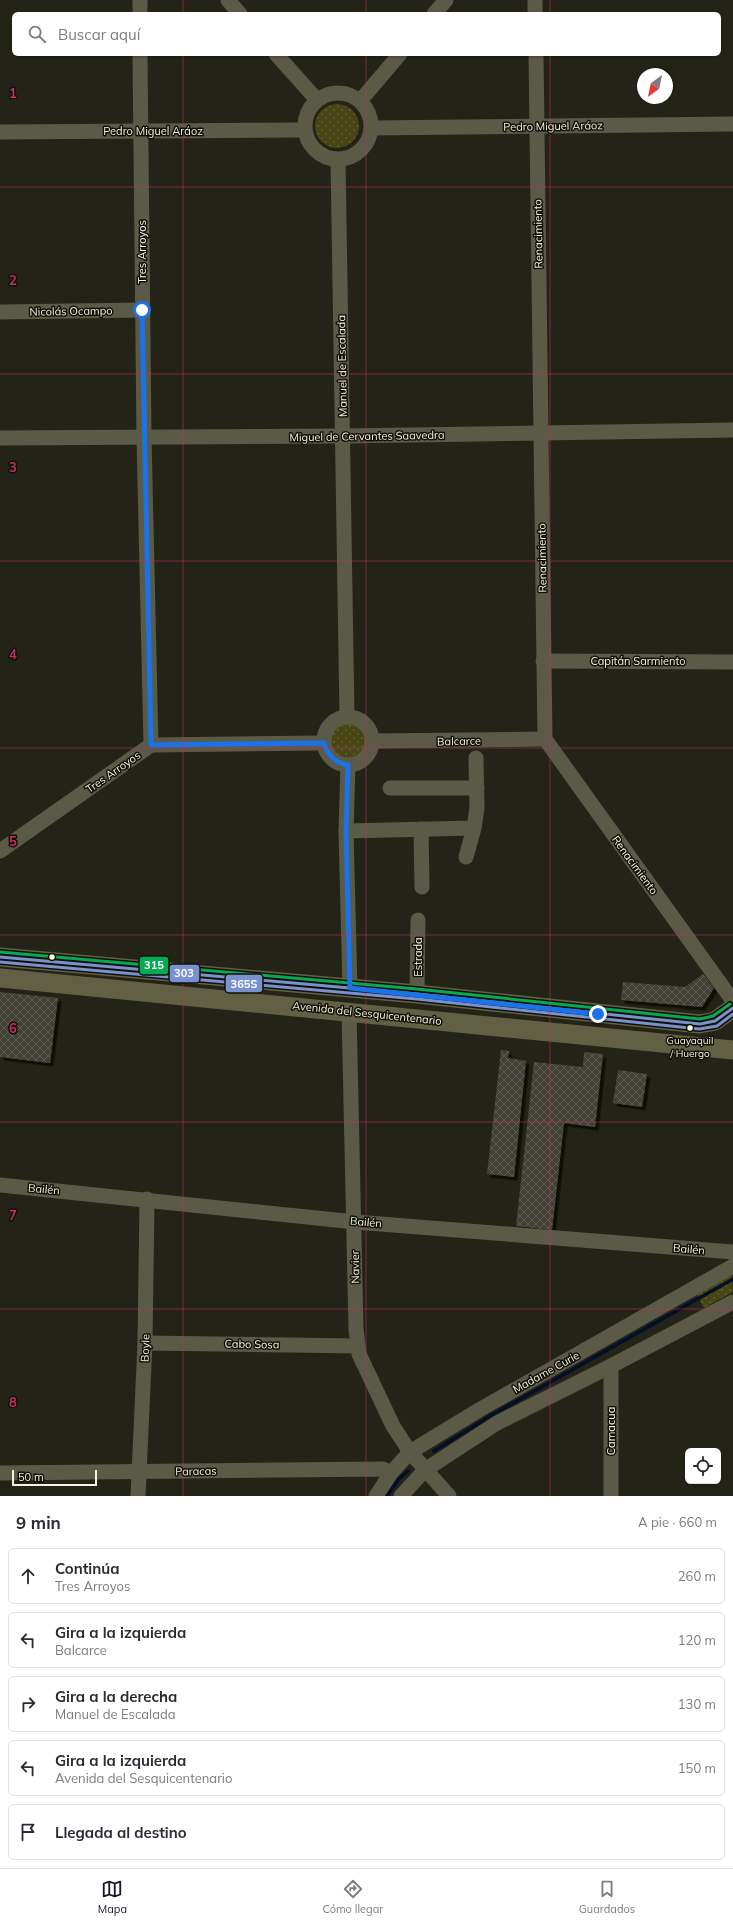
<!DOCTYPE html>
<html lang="es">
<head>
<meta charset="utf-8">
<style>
	body { margin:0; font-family:Mulish,sans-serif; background:#f7f7f7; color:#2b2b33 }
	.controls { position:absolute; right:12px; bottom:12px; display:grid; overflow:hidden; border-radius:6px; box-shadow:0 1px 3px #0004 }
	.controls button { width:36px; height:36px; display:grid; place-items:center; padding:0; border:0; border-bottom:1px solid #e1e1e2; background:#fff; color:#2b2b33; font:20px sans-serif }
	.compass { position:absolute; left:637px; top:68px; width:36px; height:36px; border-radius:50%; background:#fff; box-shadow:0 1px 3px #0004; rotate:213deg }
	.scale { position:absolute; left:12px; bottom:10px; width:85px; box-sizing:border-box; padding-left:4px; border:2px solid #f3f3e5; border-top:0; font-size:11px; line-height:14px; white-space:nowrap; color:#f3f3e5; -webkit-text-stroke:3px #111107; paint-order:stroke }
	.stop { position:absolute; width:12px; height:12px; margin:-9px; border:3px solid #1a73e8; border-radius:50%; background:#fff }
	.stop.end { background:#1a73e8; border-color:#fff; box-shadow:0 1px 4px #0008 }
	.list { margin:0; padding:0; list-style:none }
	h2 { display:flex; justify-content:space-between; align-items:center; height:52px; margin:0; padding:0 16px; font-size:17px }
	h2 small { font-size:13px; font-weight:400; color:#7c7c81 }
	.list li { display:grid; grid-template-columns:26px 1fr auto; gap:12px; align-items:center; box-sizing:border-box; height:56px; margin:0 8px 8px; padding:0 8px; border:1px solid #e1e1e2; border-radius:6px }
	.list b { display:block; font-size:15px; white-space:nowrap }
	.list p { margin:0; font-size:13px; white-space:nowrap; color:#7c7c81 }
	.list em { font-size:13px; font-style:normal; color:#7c7c81 }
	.icon { flex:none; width:22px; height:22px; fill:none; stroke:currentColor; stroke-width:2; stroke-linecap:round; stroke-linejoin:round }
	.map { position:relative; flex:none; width:733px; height:1496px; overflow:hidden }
	.search { position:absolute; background:#fff; box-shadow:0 1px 3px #0004; left:12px; right:12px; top:12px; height:44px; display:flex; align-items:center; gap:10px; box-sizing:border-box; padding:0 14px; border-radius:6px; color:#7c7c81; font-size:15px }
	.sheet { height:372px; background:#fff }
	nav { display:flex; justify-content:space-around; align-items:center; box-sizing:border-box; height:56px; border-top:1px solid #e1e1e2; background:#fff; font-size:11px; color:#7c7c81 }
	nav a { display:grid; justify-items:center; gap:2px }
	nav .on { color:#111827 }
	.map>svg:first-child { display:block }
	.park { fill:url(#park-dots) }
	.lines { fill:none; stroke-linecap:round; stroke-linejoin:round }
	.stream { stroke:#030e29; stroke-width:3.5 }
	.building { fill:url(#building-cross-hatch); filter:url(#shadow) }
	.minor { stroke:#5b5a47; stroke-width:15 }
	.major { stroke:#626044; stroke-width:19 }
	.bus-1-casing { stroke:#111107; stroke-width:6 }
	.bus-2-casing { stroke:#111107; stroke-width:6 }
	.bus-3-casing { stroke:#111107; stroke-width:6 }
	.bus-1 { stroke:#7991ce; stroke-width:3 }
	.bus-2 { stroke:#7991ce; stroke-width:3 }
	.bus-3 { stroke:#06aa56; stroke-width:3 }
	.route { stroke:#1a73e8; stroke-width:5 }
	.grid { fill:none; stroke:#c72e69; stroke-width:1; stroke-opacity:0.55 }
	.bus-dot { fill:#f3f3e5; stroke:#111107; stroke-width:1.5 }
	.labels { text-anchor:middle; stroke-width:3; stroke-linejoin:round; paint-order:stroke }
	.bus-label { font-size:10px; fill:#f3f3e5; stroke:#111107 }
	.street-label { font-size:11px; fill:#f3f3e5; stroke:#111107 }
	.grid-label { font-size:13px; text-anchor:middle; font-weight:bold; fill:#c72e69; stroke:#111107; stroke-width:3; stroke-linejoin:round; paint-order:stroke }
	.line-badge { stroke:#111107; stroke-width:1.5 }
	.badge-label { font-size:11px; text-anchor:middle; font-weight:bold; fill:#fff }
</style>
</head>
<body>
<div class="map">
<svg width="733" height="1496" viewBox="0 0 733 1496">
	<defs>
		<pattern id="park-dots" width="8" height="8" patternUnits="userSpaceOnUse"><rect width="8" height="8" fill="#484514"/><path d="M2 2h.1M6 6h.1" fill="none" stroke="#636036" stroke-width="1.8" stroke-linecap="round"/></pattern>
		<pattern id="building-cross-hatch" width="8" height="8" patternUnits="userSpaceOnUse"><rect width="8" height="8" fill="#424136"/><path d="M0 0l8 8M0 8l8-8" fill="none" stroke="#5e5d53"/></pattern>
		<filter id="shadow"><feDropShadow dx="3.5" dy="3.5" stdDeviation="0" flood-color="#0009"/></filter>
	</defs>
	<rect width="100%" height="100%" fill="#242317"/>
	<g class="park">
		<circle cx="337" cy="126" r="22"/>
		<circle cx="348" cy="741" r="21"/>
		<polygon points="732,1275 733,1292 704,1308 694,1289"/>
	</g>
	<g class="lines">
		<g class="stream">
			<polyline points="434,1451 492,1415 733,1279"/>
			<polyline points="387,1496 399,1479 408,1471"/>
		</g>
	</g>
	<g class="building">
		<polygon points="703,974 714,988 702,1007 621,1000 623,982 685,987"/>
		<polygon points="0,992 58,998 50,1063 0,1057"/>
		<polygon points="501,1050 509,1051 508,1058 526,1061 514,1177 487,1174"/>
		<polygon points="584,1052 603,1054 595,1127 564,1123 552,1230 516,1226 534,1062 583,1067"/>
		<polygon points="618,1070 647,1074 642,1107 613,1103"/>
	</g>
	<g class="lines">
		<g class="minor">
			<polyline points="140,0 140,14"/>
			<polyline points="228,0 240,14"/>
			<polyline points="535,0 535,14"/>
			<polyline points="434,14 446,0"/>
			<polyline points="276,54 317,100"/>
			<polyline points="536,54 545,739 733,1001"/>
			<circle cx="338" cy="126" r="33"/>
			<polyline points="360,101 400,54"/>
			<polyline points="372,128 733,124"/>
			<polyline points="0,132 305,130"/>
			<polyline points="338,160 347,717"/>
			<polyline points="0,312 142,310"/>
			<polyline points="0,438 344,436 733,430"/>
			<polyline points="543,661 733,662"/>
			<circle cx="348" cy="741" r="24"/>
			<polyline points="372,741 545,739"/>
			<polyline points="151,745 324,743"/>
			<polyline points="348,765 346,831 350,988"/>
			<polyline points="390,788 477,788"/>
			<polyline points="421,829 422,887"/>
			<polyline points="346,831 474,828 477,808 476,758"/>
			<polyline points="0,851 151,745 144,437 140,54"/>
			<polyline points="466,857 474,828"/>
			<polyline points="417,994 418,920"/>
			<polyline points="349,1011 356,1329 359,1354 393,1426 410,1452 449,1496"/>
			<polyline points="0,1185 355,1222 733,1252"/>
			<polyline points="145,1343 358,1346"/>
			<polyline points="611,1366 611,1496"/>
			<polyline points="0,1473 383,1469 391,1473"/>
			<polyline points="138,1496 145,1343 147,1199"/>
			<polyline points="376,1496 391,1473 410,1452 479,1410 733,1266"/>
			<polyline points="401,1496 425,1470 497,1423 611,1366 733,1302"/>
		</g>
		<g class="major">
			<polyline points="0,957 417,994 700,1024 715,1021 733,1008"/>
			<polyline points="0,978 733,1050"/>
		</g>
		<defs>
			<polyline id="bus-1" points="0,957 417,994 700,1024 715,1021 733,1008"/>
			<polyline id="bus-2" points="0,962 417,999 699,1029 717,1026 733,1014"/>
			<polyline id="bus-3" points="0,952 417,989 700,1019 713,1016 730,1004"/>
		</defs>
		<use href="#bus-1" class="bus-1-casing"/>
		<use href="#bus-2" class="bus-2-casing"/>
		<use href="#bus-3" class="bus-3-casing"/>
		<use href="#bus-1" class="bus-1"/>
		<use href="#bus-2" class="bus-2"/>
		<use href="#bus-3" class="bus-3"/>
	</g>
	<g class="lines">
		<path class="route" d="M142 310 151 745 324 743C328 756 335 763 348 765L346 831 350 988 598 1014"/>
	</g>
	<path class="grid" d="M183 0V14M366 0V14M550 0V14M183 54V1496M366 54V1496M550 54V1496M0 187H733M0 374H733M0 561H733M0 748H733M0 935H733M0 1122H733M0 1309H733"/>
	<g class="bus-dot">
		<circle cx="52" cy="957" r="3.5"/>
		<circle cx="690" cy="1028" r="3.5"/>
	</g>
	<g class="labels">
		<g class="bus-label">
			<text x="690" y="1044">Guayaquil<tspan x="690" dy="13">/ Huergo</tspan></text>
		</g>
		<g class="street-label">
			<text transform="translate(553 126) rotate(-1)" y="4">Pedro Miguel Aráoz</text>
			<text x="153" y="135">Pedro Miguel Aráoz</text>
			<text transform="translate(538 234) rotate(-91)" y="4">Renacimiento</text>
			<text transform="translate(142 252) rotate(-90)" y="4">Tres Arroyos</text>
			<text transform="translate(71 311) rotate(-1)" y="4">Nicolás Ocampo</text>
			<text transform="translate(342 366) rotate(-91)" y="4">Manuel de Escalada</text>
			<text transform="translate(367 436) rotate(-1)" y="4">Miguel de Cervantes Saavedra</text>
			<text transform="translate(542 558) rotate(-91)" y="4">Renacimiento</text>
			<text x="638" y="665">Capitán Sarmiento</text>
			<text transform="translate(459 741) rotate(-1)" y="4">Balcarce</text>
			<text transform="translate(113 772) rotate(-35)" y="4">Tres Arroyos</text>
			<text transform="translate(635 865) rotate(54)" y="4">Renacimiento</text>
			<text transform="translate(418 957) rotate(-90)" y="4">Estrada</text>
			<text transform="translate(367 1013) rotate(6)" y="4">Avenida del Sesquicentenario</text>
			<text transform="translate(44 1189) rotate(5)" y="4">Bailén</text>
			<text transform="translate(366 1222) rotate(5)" y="4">Bailén</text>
			<text transform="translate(689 1249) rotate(5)" y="4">Bailén</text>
			<text transform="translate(355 1267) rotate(-91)" y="4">Navier</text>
			<text transform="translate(252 1344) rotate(1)" y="4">Cabo Sosa</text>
			<text transform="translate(145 1348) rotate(-88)" y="4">Boyle</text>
			<text transform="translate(546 1372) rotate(-29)" y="4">Madame Curie</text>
			<text transform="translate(611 1431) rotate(-90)" y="4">Camacua</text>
			<text transform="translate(196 1471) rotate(-1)" y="4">Paracas</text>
		</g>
	</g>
	<g class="grid-label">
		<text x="13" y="98">1</text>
		<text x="13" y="285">2</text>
		<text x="13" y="472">3</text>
		<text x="13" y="659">4</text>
		<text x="13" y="846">5</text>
		<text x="13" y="1033">6</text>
		<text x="13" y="1220">7</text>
		<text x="13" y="1407">8</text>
	</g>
	<g class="line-badge">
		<rect x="139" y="956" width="30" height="19" rx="4" fill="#06aa56"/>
		<rect x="169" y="964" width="31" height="19" rx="4" fill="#7991ce"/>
		<rect x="225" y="974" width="38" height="19" rx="4" fill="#7991ce"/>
	</g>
	<g class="badge-label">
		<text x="154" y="969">315</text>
		<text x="184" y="977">303</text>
		<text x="244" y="988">365S</text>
	</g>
</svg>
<div class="controls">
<button><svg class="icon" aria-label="locate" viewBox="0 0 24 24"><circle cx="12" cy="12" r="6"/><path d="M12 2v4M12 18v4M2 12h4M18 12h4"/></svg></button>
</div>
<svg class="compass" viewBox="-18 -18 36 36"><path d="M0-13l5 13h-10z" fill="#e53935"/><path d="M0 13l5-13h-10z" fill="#7c7c81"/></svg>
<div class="scale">50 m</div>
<div class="stop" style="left:142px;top:310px"></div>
<div class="stop end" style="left:598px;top:1014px"></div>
<div class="search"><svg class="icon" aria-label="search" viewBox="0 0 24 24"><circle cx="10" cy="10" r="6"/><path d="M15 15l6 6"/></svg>Buscar aquí</div>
</div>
<section class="sheet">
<h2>9 min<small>A pie · 660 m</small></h2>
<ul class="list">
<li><svg class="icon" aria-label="ahead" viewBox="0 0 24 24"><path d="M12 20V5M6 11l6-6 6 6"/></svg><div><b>Continúa</b><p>Tres Arroyos</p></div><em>260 m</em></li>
<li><svg class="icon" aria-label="left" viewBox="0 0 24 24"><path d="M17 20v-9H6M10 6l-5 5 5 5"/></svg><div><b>Gira a la izquierda</b><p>Balcarce</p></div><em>120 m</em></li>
<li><svg class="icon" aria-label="right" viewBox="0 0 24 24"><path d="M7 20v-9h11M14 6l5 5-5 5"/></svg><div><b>Gira a la derecha</b><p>Manuel de Escalada</p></div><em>130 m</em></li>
<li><svg class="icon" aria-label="left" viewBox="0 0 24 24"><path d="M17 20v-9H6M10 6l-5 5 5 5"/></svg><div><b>Gira a la izquierda</b><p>Avenida del Sesquicentenario</p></div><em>150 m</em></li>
<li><svg class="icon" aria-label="arrive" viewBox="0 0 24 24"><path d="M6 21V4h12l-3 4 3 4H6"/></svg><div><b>Llegada al destino</b></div></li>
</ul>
</section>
<nav>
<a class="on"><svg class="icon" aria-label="map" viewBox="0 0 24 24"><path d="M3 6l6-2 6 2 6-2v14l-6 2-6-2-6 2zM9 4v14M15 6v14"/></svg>Mapa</a>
<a><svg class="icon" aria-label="directions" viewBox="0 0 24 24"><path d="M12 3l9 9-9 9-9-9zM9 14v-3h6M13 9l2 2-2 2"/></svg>Cómo llegar</a>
<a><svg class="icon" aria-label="saved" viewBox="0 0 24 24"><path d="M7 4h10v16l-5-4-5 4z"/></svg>Guardados</a>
</nav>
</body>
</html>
